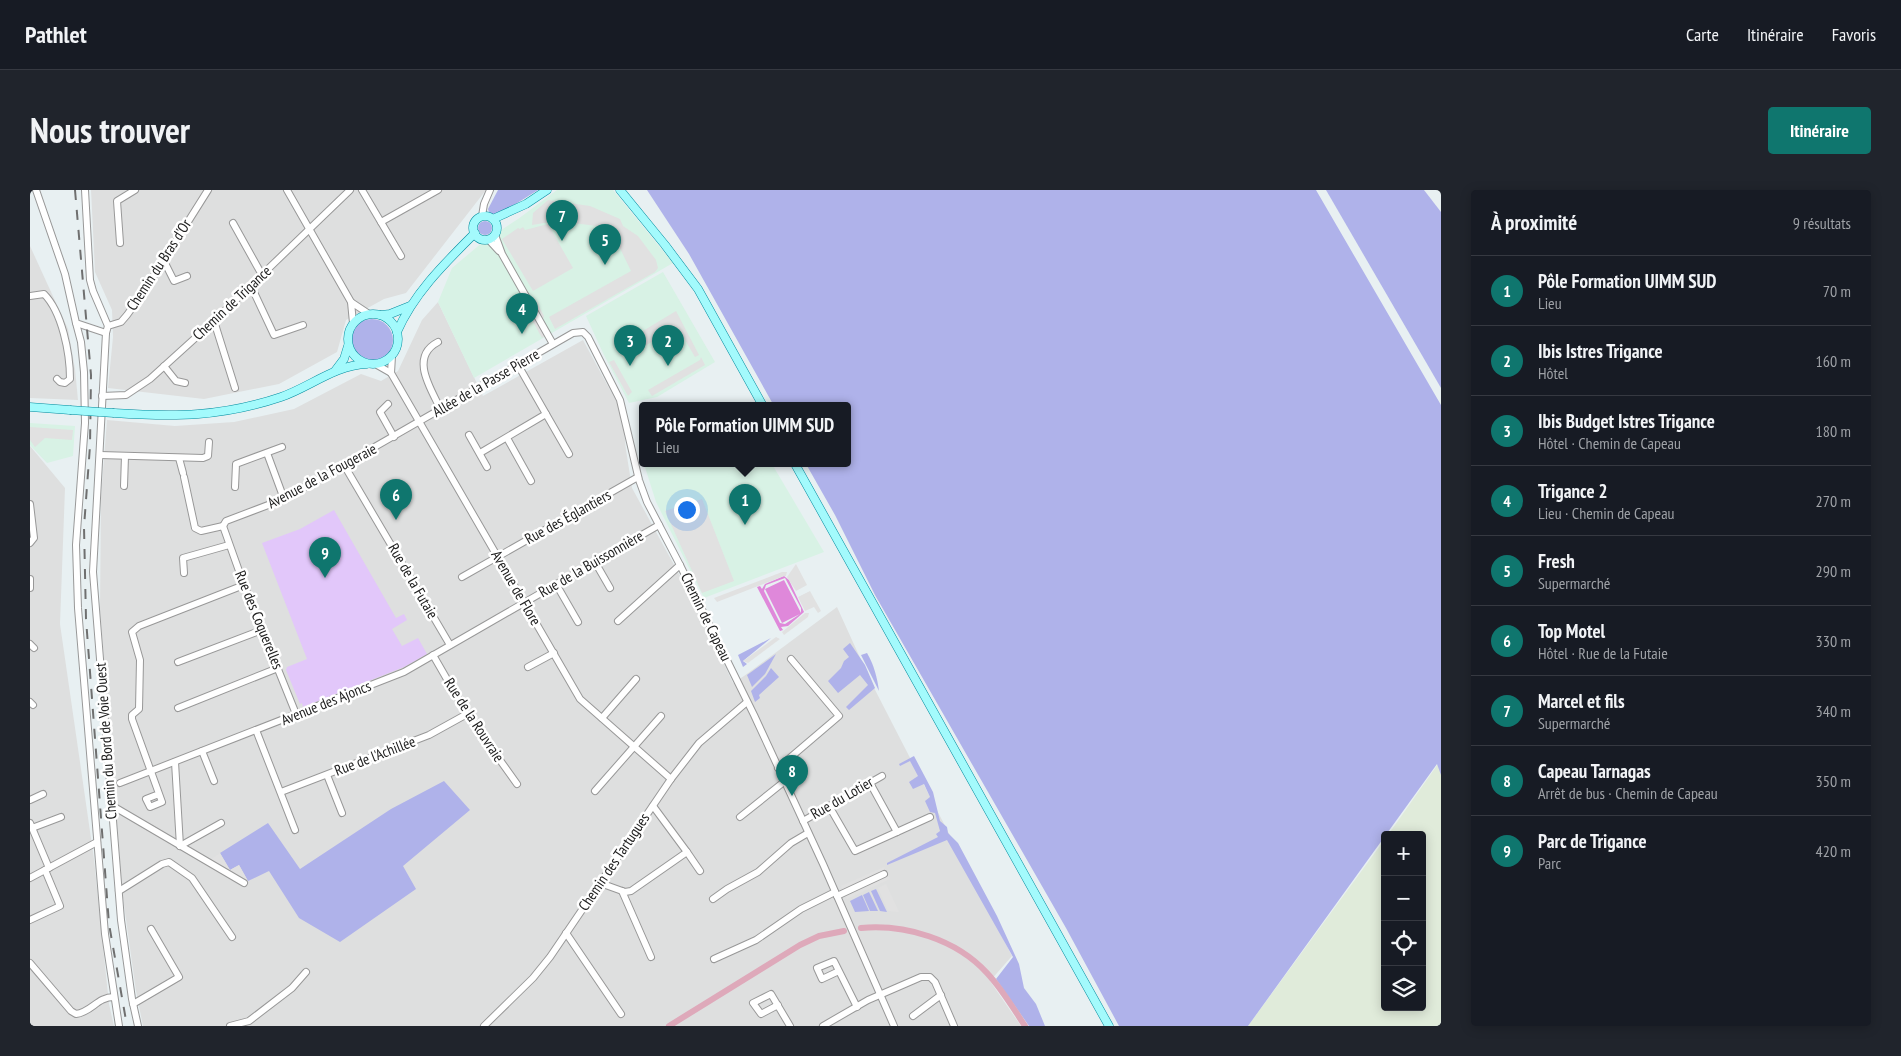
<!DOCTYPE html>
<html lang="fr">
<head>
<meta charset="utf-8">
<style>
	body { margin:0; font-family:"PT Sans Narrow",sans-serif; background:#20242c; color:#f1f3f6 }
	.controls { position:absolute; right:15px; bottom:15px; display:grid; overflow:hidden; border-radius:5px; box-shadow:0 2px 12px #0003 }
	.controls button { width:45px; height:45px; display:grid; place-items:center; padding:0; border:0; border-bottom:1px solid #363941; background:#171b24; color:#f1f3f6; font:25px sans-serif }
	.you { position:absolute; left:656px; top:319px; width:18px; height:18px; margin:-12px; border:4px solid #fff; border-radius:50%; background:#1a73e8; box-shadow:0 0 0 8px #1a73e833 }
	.badge { display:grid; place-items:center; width:32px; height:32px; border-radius:50%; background:#0f766e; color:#fff; font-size:16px; font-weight:700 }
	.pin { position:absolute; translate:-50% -41px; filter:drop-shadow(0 1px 2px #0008) }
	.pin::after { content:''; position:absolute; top:26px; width:18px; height:15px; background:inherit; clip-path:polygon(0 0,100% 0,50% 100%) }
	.popup { position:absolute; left:609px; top:212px; width:212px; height:65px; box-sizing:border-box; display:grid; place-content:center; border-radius:5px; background:#171b24; filter:drop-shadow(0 1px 4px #0005); font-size:16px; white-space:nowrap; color:#9ea1a6 }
	.popup b { font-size:19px; color:#f1f3f6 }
	.popup::after { content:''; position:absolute; left:50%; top:100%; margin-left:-10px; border:10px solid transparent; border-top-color:#171b24 }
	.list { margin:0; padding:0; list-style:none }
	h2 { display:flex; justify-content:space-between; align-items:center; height:65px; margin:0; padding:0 20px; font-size:21px }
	h2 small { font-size:16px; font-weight:400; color:#9ea1a6 }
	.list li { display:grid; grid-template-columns:32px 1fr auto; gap:15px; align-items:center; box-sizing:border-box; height:70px; padding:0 20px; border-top:1px solid #363941 }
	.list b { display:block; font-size:19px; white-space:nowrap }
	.list p { margin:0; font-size:16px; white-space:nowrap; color:#9ea1a6 }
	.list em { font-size:16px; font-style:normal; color:#9ea1a6 }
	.icon { flex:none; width:28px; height:28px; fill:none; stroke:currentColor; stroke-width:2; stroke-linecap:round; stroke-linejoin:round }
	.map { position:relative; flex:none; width:1411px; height:836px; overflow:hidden; border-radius:5px }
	header { display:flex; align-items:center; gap:30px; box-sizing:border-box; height:70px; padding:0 25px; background:#171b24; border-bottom:1px solid #363941 }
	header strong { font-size:24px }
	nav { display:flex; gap:28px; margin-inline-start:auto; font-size:18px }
	.intro { display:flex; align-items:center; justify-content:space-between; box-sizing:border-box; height:120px; padding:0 30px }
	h1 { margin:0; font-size:35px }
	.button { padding:12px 22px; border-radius:5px; background:#0f766e; color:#fff; font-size:18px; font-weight:700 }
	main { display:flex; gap:30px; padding:0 30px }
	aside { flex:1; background:#171b24; border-radius:5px; box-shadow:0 2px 12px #0003 }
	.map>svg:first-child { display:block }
	.residential { fill:#dedfdf }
	.commercial { fill:#d8f2e5 }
	.industrial { fill:#e0ebda }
	.grass { fill:#afb2ea }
	.park { fill:#e2c7fa }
	.pitch { fill:#df88da; fill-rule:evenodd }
	.parking { fill:#e1e1e1 }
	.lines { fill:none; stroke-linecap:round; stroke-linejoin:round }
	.canal { stroke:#dea9ba; stroke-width:6 }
	.minor-casing { stroke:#989898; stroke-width:8 }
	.major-casing { stroke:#018b9e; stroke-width:9 }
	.minor { stroke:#fff; stroke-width:6 }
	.major { stroke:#a3fafc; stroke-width:8 }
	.rail { stroke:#6f6f6f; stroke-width:2; stroke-dasharray:10 10; stroke-linecap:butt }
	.major-bridge-casing { stroke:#018b9e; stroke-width:9; stroke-linecap:butt }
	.major-bridge { stroke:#a3fafc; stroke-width:8 }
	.labels { text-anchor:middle; stroke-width:5; stroke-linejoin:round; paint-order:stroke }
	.street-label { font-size:15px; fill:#212121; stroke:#fff }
</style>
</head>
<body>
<header>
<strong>Pathlet</strong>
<nav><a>Carte</a><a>Itinéraire</a><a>Favoris</a></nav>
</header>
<div class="intro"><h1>Nous trouver</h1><a class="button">Itinéraire</a></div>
<main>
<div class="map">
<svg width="1411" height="836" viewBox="0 0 1411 836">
	<rect width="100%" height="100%" fill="#e8f0f2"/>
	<g class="residential">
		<polygon points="61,0 456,0 376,103 354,109 316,130 307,162 249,194 174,209 78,198 83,147 82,120 65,82"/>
		<polygon points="0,56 38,139 45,179 48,210 0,208"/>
		<polygon points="408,112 453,206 553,150 592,222 596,260 602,298 666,415 703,493 714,486 807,417 842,494 982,766 960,791 991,836 113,836 106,801 93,708 70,420 71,307 77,230 145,236 204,232 264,219 331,184 351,191 368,181 392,130"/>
		<polygon points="0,256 35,298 30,434 64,669 79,814 84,836 0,836"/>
	</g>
	<g class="commercial">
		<polygon points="527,0 583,0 643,73 444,188 408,112 422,78 453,52 488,29"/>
		<polygon points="633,82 685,172 627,207 599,213 573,163 556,126"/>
		<polygon points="0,233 45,236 43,266 17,273 0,255"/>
		<polygon points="614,274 742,274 794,362 674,408 626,312"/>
	</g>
	<polygon class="industrial" points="1408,574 1411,585 1411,836 1218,836 1355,649 1355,817 1392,817 1392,645 1358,645"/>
	<g class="grass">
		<polygon points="468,0 508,0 473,22 464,25 459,22 458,19"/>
		<polygon points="617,0 1286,0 1411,215 1411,585 1407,574 1218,836 1089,836 1036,738 845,405 805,325 776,274 818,274 818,216 744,216 659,64"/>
		<polygon points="1296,0 1394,0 1411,22 1411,198"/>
		<circle cx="455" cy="38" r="7"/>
		<circle cx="342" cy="150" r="21"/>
		<polygon points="741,448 713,471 717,474 713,477 708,465"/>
		<polygon points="820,453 835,475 845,498 819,520 816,517 838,495 830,485 808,503 798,491 811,478 814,471 819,467 813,459"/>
		<path d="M837 463C844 475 847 487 849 501L831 465Z"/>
		<polygon points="746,464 735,484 722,497 717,485"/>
		<polygon points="741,478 749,487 729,505 730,508 725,512 721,501 736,486"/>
		<polygon points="884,566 903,602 910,631 917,637 918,643 928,653 967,726 989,774 994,798 1006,814 1015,836 999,836 966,789 983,767 917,650 857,675 857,673 908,647 906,644 910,641 905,623 900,622 895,611 900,607 894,594 883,599 879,592 888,586 880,571 870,576 869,574"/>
		<polygon points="414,591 440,620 373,676 386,699 310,752 269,728 239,681 218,691 209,675 200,680 190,663 238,633 270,679 361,619"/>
		<polygon points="846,699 857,722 850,721 841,701"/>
		<polygon points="839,702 848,721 840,721 833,705"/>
		<polygon points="832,705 839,721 825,722 820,711"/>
	</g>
	<polygon class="park" points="304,320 366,428 374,424 377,430 362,439 372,456 388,448 397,464 374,477 273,517 272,513 270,514 256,480 257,477 277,469 232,353 270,339"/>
	<path class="pitch" d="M754 386 759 390 774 422 758 436 751 437 753 440 750 441 727 397 730 396 732 399 735 394ZM755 388 771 418V423L754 390 735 399 752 433 770 424 755 434 750 433 734 401 736 395Z"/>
	<g class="parking">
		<polygon points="518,10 560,16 590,29 593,36 608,46 626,70 628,78 625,82 525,139 519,127 601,81 587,52 585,51 584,41 575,37 527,31 502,35 503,23"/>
		<polygon points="518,34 543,78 503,101 472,49 488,38 490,39 493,37 495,40"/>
		<polygon points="505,109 514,126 511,136 516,145 512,148 496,119"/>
		<polygon points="646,121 669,165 665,167 648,138 614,156 605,150 603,147"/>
		<polygon points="671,167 675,175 622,206 618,200 670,170"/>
		<polygon points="584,170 602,202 598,206 579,172"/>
		<polygon points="0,237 43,240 42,250 15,248 5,257 0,250"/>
		<polygon points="672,309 704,391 672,403 635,321"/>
		<polygon points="766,374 777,395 766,401 757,387"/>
		<polygon points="752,382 757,382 756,386 754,386 687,412 684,408"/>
		<polygon points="780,401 791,421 788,423 784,417 775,421 768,407"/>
		<polygon points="775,423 779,423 778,427 754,445 752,442"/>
		<polygon points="746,447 750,449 718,473 713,471"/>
		<polygon points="190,663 200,680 209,675 218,691 215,696 175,673"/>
		<polygon points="854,677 860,689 817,709 811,696"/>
		<polygon points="856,694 869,722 858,721 848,698"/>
	</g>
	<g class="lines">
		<g class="canal">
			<path d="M831 738C875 734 926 749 957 783 972 799 983 818 995 836"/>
			<polyline points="639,836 770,755 789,746 814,741"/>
		</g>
		<defs>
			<g id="minor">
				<polyline points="6,0 35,84 46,133 76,143"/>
				<polyline points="55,0 60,90 63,101 78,136"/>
				<polyline points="257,0 321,112"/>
				<polyline points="332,0 371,66"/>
				<polyline points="452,26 454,14 460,0"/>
				<polyline points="351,32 408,0"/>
				<polyline points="203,33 232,85"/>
				<polyline points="465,45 472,64 523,154"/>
				<polyline points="458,49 469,61"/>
				<polyline points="90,53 87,11 105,0"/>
				<polyline points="134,71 144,91 157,86"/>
				<polyline points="221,96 244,145 273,135"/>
				<path d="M0 106 14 104C32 122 40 163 40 189L35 193 30 192 27 189"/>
				<polyline points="184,131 205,198"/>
				<polyline points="46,133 51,152 54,182 55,233 46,355 48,418 75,744 89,836"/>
				<polyline points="323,133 321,112 339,124"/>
				<path d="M408 152C379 167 401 199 411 220"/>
				<polyline points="347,175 361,183 550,509 641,589"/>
				<polyline points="134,176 146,191 155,193"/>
				<polyline points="361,183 362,166"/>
				<polyline points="72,206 96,205 120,189 184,131 320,0"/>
				<polyline points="358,214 350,222 364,247"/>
				<polyline points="516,224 539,264"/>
				<polyline points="439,245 457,277"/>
				<polyline points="477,248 501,291"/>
				<polyline points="237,263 254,309"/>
				<polyline points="450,263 516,224 488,175"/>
				<polyline points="70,265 173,268 178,266 179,252"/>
				<polyline points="149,268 153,283"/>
				<polyline points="314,275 420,455"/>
				<polyline points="154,287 165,338 171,341 193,336"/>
				<polyline points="94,296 95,266"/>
				<polyline points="205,297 206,274 252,257"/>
				<polyline points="0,314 4,348 0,353"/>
				<polyline points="193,336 196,331 254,309 543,143 553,142 558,147 590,210 609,290 617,312 650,375 724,525 793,674 864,836"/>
				<polyline points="193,336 214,395 266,524"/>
				<polyline points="565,372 580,398"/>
				<polyline points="154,383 153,368 199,355"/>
				<polyline points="432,387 608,287"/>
				<polyline points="0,389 0,398"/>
				<polyline points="526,394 548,432"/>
				<polyline points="588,431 650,375"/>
				<polyline points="0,454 4,458"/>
				<polyline points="403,465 437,524 487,594"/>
				<polyline points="148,472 232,440"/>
				<polyline points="498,477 524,463"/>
				<polyline points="0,512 3,515"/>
				<polyline points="148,518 248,478"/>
				<polyline points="572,528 606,489"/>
				<polyline points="226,540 265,640"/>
				<polyline points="172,561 184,591"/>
				<polyline points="145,572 150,656"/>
				<polyline points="748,578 809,526 761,469"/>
				<polyline points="297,585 312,623"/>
				<polyline points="90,593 374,482 629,335"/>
				<polyline points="565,601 631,526"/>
				<polyline points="251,602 399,545 437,524"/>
				<polyline points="129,604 116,609 120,617 132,612 102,529 102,525 109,519 110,470 102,442 109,436 214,395"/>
				<polyline points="0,610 13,604"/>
				<polyline points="81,615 214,693"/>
				<polyline points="799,616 825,661 867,642 840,593"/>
				<polyline points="710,627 755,591"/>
				<polyline points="773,631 852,586"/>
				<polyline points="0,633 19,678"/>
				<polyline points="2,638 31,627"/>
				<polyline points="867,642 900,627"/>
				<polyline points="150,656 191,633"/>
				<polyline points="657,662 670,681"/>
				<polyline points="0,688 67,652"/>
				<polyline points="570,693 595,702 601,701 657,662 623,616"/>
				<polyline points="89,701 132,674 139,672 162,688 202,747"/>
				<polyline points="592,701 621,767"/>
				<polyline points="807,706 854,684"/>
				<polyline points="683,709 697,699 728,682 761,653 778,643"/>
				<polyline points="0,730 30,716 15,680"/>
				<polyline points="536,743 591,824"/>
				<polyline points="684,769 726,750 771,719 805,702"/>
				<path d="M0 773 41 821 46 824C62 822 67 807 84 807"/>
				<polyline points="809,781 792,789 787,778 804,771 827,817"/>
				<polyline points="103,814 149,787 121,739"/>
				<polyline points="748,815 731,824 723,813 741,804 760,836"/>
				<polyline points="883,826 911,805"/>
				<polyline points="108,836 102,809 91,730 63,382 76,143 78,136 91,132 97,125 115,100 178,0"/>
				<polyline points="200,836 219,831 262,798 276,782"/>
				<polyline points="454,836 503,788 520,767 641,589 669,553 717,512"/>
				<polyline points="793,836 838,810 891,787 900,787 905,792 924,836"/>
			</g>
			<g id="major">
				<polyline points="590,0 635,55 668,99 733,216"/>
				<circle cx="455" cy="38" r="12"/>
				<polyline points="463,29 496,14 517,0"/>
				<circle cx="343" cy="149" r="25"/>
				<polyline points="351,125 360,124 380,116"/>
				<path d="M367 142C384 103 415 73 445 43"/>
				<polyline points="305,181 314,169 318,156"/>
				<polyline points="0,217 40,220"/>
				<path d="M84 223C145 227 192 227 251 207 280 197 305 175 337 174"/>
				<polyline points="765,274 1079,836"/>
			</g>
		</defs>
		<use href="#minor" class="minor-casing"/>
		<use href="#major" class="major-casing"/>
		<use href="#minor" class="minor"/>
		<use href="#major" class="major"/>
		<polyline class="rail" points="45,0 61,185 60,256 54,337 56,429 79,734 97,836"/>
		<defs>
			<polyline id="major-bridge" points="40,220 84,223"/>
		</defs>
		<use href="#major-bridge" class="major-bridge-casing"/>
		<use href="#major-bridge" class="major-bridge"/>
	</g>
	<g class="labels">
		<g class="street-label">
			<text transform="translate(129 75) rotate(-57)" y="5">Chemin du Bras d'Or</text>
			<text transform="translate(202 113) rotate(-43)" y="5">Chemin de Trigance</text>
			<text transform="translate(456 193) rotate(-30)" y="5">Allée de la Passe Pierre</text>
			<text transform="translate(292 286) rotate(-28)" y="5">Avenue de la Fougeraie</text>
			<text transform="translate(538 327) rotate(-29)" y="5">Rue des Églantiers</text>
			<text transform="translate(561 374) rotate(-30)" y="5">Rue de la Buissonnière</text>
			<text transform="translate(383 391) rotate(60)" y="5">Rue de la Futaie</text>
			<text transform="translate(486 398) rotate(60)" y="5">Avenue de Flore</text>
			<text transform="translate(676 427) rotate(64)" y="5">Chemin de Capeau</text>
			<text transform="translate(229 430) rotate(68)" y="5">Rue des Coquerelles</text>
			<text transform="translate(296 513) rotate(-22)" y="5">Avenue des Ajoncs</text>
			<text transform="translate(444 530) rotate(57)" y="5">Rue de la Rouvraie</text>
			<text transform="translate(76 551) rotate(-94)" y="5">Chemin du Bord de Voie Ouest</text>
			<text transform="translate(345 566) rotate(-21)" y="5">Rue de l'Achillée</text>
			<text transform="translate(812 608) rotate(-30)" y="5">Rue du Lotier</text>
			<text transform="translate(584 672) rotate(-56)" y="5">Chemin des Tartugues</text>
		</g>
	</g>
</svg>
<div class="controls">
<button>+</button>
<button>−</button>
<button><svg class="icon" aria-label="locate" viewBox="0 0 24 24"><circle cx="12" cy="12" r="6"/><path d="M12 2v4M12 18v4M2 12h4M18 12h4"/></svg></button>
<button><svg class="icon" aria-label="layers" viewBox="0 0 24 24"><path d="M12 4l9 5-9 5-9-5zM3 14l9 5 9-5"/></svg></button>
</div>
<div class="you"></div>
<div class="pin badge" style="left:715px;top:335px">1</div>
<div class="popup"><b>Pôle Formation UIMM SUD</b>Lieu</div>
<div class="pin badge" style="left:638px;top:176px">2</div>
<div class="pin badge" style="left:600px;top:176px">3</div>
<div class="pin badge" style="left:492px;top:144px">4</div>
<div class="pin badge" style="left:575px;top:75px">5</div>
<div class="pin badge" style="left:366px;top:330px">6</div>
<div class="pin badge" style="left:532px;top:51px">7</div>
<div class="pin badge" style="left:762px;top:606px">8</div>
<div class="pin badge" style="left:295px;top:388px">9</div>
</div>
<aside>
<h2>À proximité<small>9 résultats</small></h2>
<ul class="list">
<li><span class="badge">1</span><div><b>Pôle Formation UIMM SUD</b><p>Lieu</p></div><em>70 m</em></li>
<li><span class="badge">2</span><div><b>Ibis Istres Trigance</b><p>Hôtel</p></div><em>160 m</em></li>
<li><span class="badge">3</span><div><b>Ibis Budget Istres Trigance</b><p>Hôtel · Chemin de Capeau</p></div><em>180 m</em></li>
<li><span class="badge">4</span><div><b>Trigance 2</b><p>Lieu · Chemin de Capeau</p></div><em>270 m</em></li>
<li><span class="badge">5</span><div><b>Fresh</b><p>Supermarché</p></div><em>290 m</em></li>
<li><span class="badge">6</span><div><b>Top Motel</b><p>Hôtel · Rue de la Futaie</p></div><em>330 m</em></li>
<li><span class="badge">7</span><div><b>Marcel et fils</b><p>Supermarché</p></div><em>340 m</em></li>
<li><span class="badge">8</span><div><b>Capeau Tarnagas</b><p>Arrêt de bus · Chemin de Capeau</p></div><em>350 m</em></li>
<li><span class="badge">9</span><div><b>Parc de Trigance</b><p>Parc</p></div><em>420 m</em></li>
</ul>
</aside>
</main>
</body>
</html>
